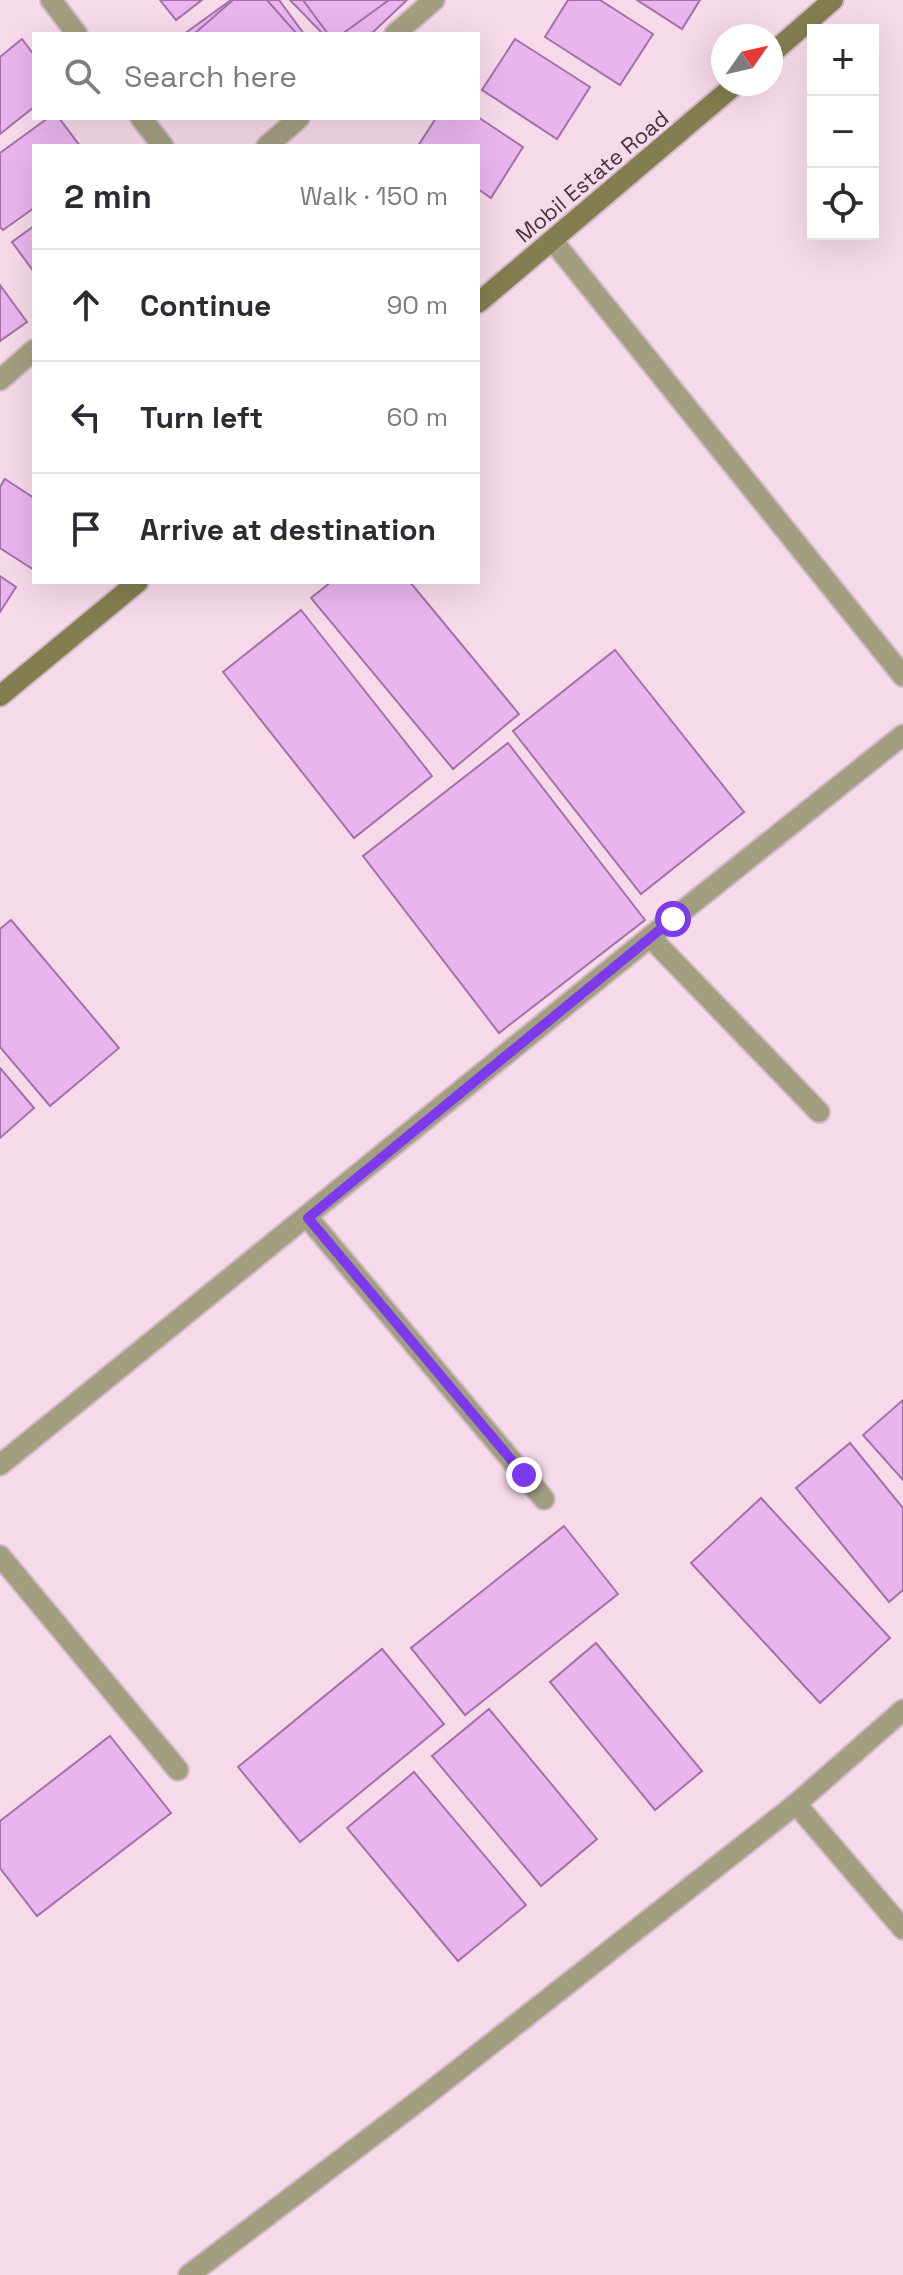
<!DOCTYPE html>
<html lang="en">
<head>
<meta charset="utf-8">
<style>
	body { margin:0; font-family:"Space Grotesk",sans-serif; background:#f7f7f7; color:#2b2b33 }
	.controls { position:absolute; right:24px; top:24px; display:grid; overflow:hidden; border-radius:0px; box-shadow:0 8px 32px #0002 }
	.controls button { width:72px; height:72px; display:grid; place-items:center; padding:0; border:0; border-bottom:2px solid #e1e1e2; background:#fff; color:#2b2b33; font:40px sans-serif }
	.compass { position:absolute; left:711px; top:24px; width:72px; height:72px; border-radius:50%; background:#fff; box-shadow:0 8px 32px #0002; rotate:56deg }
	.stop { position:absolute; width:24px; height:24px; margin:-18px; border:6px solid #7c3aed; border-radius:50%; background:#fff }
	.stop.end { background:#7c3aed; border-color:#fff; box-shadow:0 2px 8px #0008 }
	.list { margin:0; padding:0; list-style:none }
	h2 { display:flex; justify-content:space-between; align-items:center; height:104px; margin:0; padding:0 32px; font-size:34px }
	h2 small { font-size:26px; font-weight:400; color:#7c7c81 }
	.list li { display:grid; grid-template-columns:52px 1fr auto; gap:24px; align-items:center; box-sizing:border-box; height:112px; padding:0 32px; border-top:2px solid #e1e1e2 }
	.list b { display:block; font-size:30px; white-space:nowrap }
	.list em { font-size:26px; font-style:normal; color:#7c7c81 }
	.icon { flex:none; width:44px; height:44px; fill:none; stroke:currentColor; stroke-width:2; stroke-linecap:round; stroke-linejoin:round }
	.map { position:relative; flex:none; width:903px; height:2275px; overflow:hidden }
	.search { position:absolute; background:#fff; box-shadow:0 8px 32px #0002; left:32px; top:32px; width:448px; height:88px; display:flex; align-items:center; gap:20px; box-sizing:border-box; padding:0 28px; border-radius:0px; color:#7c7c81; font-size:30px }
	.panel { position:absolute; background:#fff; box-shadow:0 8px 32px #0002; left:32px; top:144px; width:448px; height:440px; border-radius:0px }
	.map>svg:first-child { display:block }
	.building { fill:#eab5ee; stroke:#a371a7; stroke-width:2 }
	.lines { fill:none; stroke-linecap:round; stroke-linejoin:round }
	.lane-casing { stroke:#d5b8c8; stroke-width:24 }
	.street-casing { stroke:#d5b8c8; stroke-width:24 }
	.secondary-casing { stroke:#d5b8c8; stroke-width:24 }
	.lane { stroke:#a29f80; stroke-width:20 }
	.street { stroke:#a29f80; stroke-width:20 }
	.secondary { stroke:#827e4f; stroke-width:20 }
	.route { stroke:#7c3aed; stroke-width:10 }
	.labels { text-anchor:middle; stroke-width:7; stroke-linejoin:round; paint-order:stroke }
	.street-label { font-size:22px; fill:#4c3040; stroke:#f7daea }
</style>
</head>
<body>
<div class="map">
<svg width="903" height="2275" viewBox="0 0 903 2275">
	<rect width="100%" height="100%" fill="#f7daea"/>
	<g class="building">
		<polygon points="160,0 202,0 176,20"/>
		<polygon points="231,0 279,0 304,34 184,34"/>
		<polygon points="233,0 267,0 297,34 194,34"/>
		<polygon points="290,0 407,0 371,34 323,34"/>
		<polygon points="303,0 389,0 342,34 328,34"/>
		<polygon points="568,0 600,0 653,34 620,85 545,37"/>
		<polygon points="637,0 700,0 682,29"/>
		<polygon points="22,39 34,55 34,107 0,134 0,57"/>
		<polygon points="515,39 590,87 557,139 482,90"/>
		<polygon points="478,117 523,147 491,198 478,189 478,146 418,146 436,118"/>
		<polygon points="48,118 59,118 80,146 34,146 34,208 3,230 0,227 0,153"/>
		<polygon points="34,226 34,272 12,242"/>
		<polygon points="0,285 27,322 0,341"/>
		<polygon points="5,479 34,498 34,570 0,548 0,487"/>
		<polygon points="0,576 16,587 0,612"/>
		<polygon points="331,582 410,582 519,714 453,769 311,598"/>
		<polygon points="301,610 432,776 354,838 223,672"/>
		<polygon points="615,650 744,812 641,894 513,731"/>
		<polygon points="508,743 645,920 499,1033 363,856"/>
		<polygon points="11,920 119,1048 50,1106 0,1047 0,929"/>
		<polygon points="0,1068 34,1108 0,1138"/>
		<polygon points="903,1400 903,1480 863,1435"/>
		<polygon points="850,1443 903,1508 903,1590 889,1602 796,1488"/>
		<polygon points="761,1498 890,1638 820,1703 691,1563"/>
		<polygon points="564,1526 618,1594 465,1715 411,1648"/>
		<polygon points="596,1643 702,1771 655,1810 550,1682"/>
		<polygon points="382,1649 444,1724 300,1842 238,1767"/>
		<polygon points="489,1709 597,1839 541,1886 432,1756"/>
		<polygon points="110,1736 171,1813 37,1916 0,1868 0,1821"/>
		<polygon points="414,1772 526,1905 458,1961 347,1828"/>
	</g>
	<g class="lines">
		<defs>
			<g id="lane">
				<polyline points="650,937 819,1112"/>
				<polyline points="0,1556 178,1770"/>
			</g>
			<g id="street">
				<polyline points="51,0 77,34"/>
				<polyline points="395,34 434,0"/>
				<polyline points="141,118 163,146"/>
				<polyline points="267,146 299,118"/>
				<polyline points="553,241 903,676"/>
				<polyline points="0,380 34,350"/>
				<polyline points="308,1218 544,1499"/>
				<polyline points="0,1465 650,937 903,735"/>
				<polyline points="796,1804 903,1929"/>
				<polyline points="189,2275 425,2096 796,1804 903,1710"/>
			</g>
			<g id="secondary">
				<polyline points="771,54 833,0"/>
				<polyline points="478,303 736,84"/>
				<polyline points="0,696 138,582"/>
			</g>
		</defs>
		<use href="#lane" class="lane-casing"/>
		<use href="#street" class="street-casing"/>
		<use href="#secondary" class="secondary-casing"/>
		<use href="#lane" class="lane"/>
		<use href="#street" class="street"/>
		<use href="#secondary" class="secondary"/>
	</g>
	<g class="lines">
		<polyline class="route" points="524,1475 308,1218 673,919"/>
	</g>
	<g class="labels">
		<g class="street-label">
			<text transform="translate(592 176) rotate(-40)" y="8">Mobil Estate Road</text>
		</g>
	</g>
</svg>
<div class="controls">
<button>+</button>
<button>−</button>
<button><svg class="icon" aria-label="locate" viewBox="0 0 24 24"><circle cx="12" cy="12" r="6"/><path d="M12 2v4M12 18v4M2 12h4M18 12h4"/></svg></button>
</div>
<svg class="compass" viewBox="-18 -18 36 36"><path d="M0-13l5 13h-10z" fill="#e53935"/><path d="M0 13l5-13h-10z" fill="#7c7c81"/></svg>
<div class="stop" style="left:673px;top:919px"></div>
<div class="stop end" style="left:524px;top:1475px"></div>
<div class="search"><svg class="icon" aria-label="search" viewBox="0 0 24 24"><circle cx="10" cy="10" r="6"/><path d="M15 15l6 6"/></svg>Search here</div>
<section class="panel">
<h2>2 min<small>Walk · 150 m</small></h2>
<ul class="list">
<li><svg class="icon" aria-label="ahead" viewBox="0 0 24 24"><path d="M12 20V5M6 11l6-6 6 6"/></svg><div><b>Continue</b></div><em>90 m</em></li>
<li><svg class="icon" aria-label="left" viewBox="0 0 24 24"><path d="M17 20v-9H6M10 6l-5 5 5 5"/></svg><div><b>Turn left</b></div><em>60 m</em></li>
<li><svg class="icon" aria-label="arrive" viewBox="0 0 24 24"><path d="M6 21V4h12l-3 4 3 4H6"/></svg><div><b>Arrive at destination</b></div></li>
</ul>
</section>
</div>
</body>
</html>
